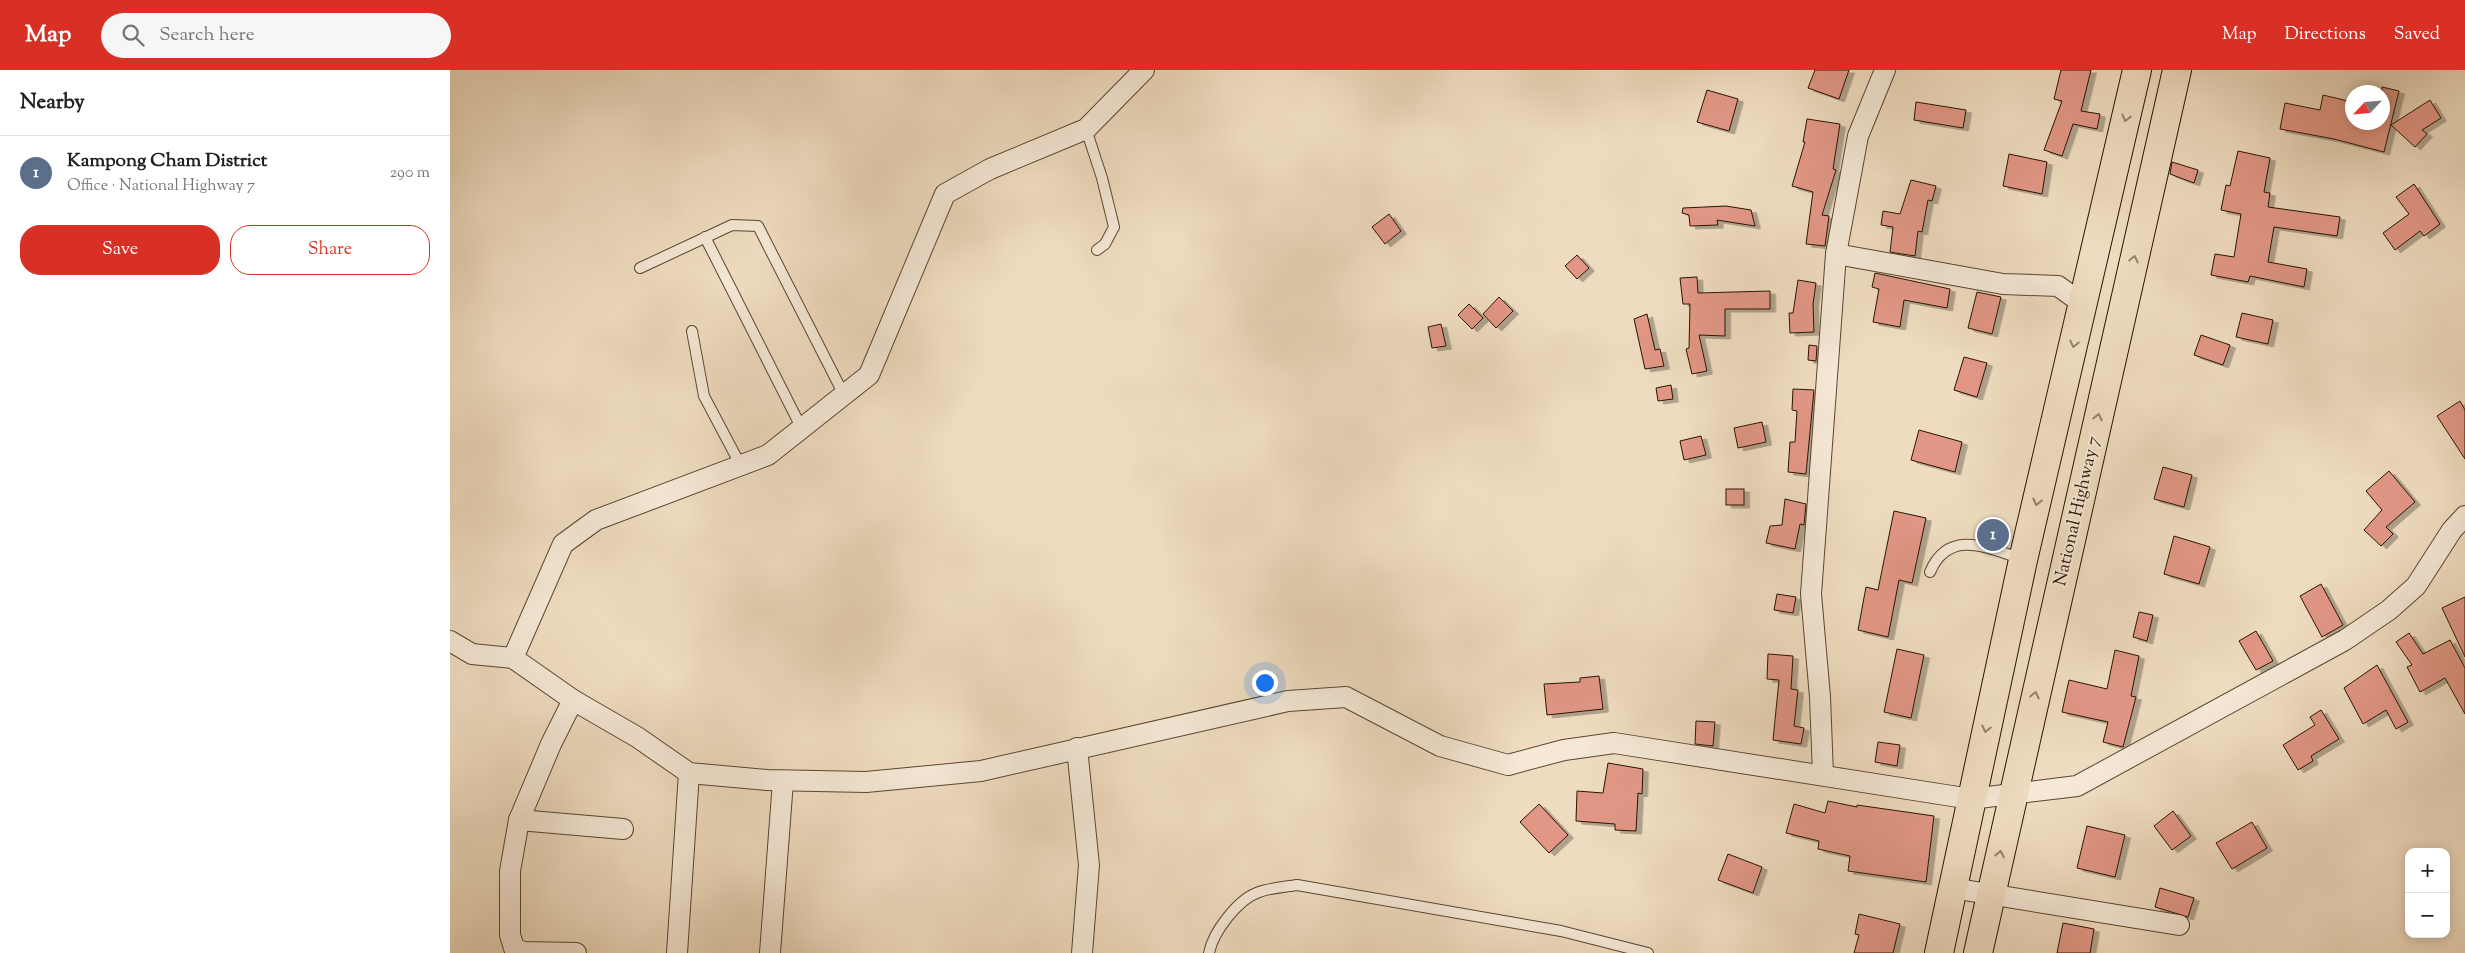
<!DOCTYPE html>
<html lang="en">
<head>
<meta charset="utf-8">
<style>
	body { margin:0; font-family:"Sorts Mill Goudy",serif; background:#f6f6f6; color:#222 }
	.controls { position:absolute; right:15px; bottom:15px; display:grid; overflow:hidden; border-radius:10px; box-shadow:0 2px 12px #0003 }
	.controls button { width:45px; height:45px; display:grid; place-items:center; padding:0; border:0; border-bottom:1px solid #e0e0e0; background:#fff; color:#222; font:25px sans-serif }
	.compass { position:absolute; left:1895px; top:15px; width:45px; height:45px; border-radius:50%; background:#fff; box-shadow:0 2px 12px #0003; rotate:244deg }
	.you { position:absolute; left:814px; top:612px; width:18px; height:18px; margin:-12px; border:4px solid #fff; border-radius:50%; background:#1a73e8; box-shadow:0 0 0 8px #1a73e833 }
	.badge { display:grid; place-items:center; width:32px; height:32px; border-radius:50%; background:#d93025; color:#fff; font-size:16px; font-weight:700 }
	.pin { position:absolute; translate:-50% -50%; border:2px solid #fff; box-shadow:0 1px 5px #0006 }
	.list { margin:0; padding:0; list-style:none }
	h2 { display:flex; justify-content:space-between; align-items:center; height:65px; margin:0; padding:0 20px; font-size:21px }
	h2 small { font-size:16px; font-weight:400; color:#767676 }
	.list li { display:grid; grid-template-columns:32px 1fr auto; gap:15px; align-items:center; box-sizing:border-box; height:75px; padding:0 20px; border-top:1px solid #e0e0e0 }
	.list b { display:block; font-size:19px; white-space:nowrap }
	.list p { margin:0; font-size:16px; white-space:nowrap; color:#767676 }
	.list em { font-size:16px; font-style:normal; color:#767676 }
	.actions { display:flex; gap:10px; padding:15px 20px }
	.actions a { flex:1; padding:11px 0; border:1px solid #d93025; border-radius:20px; text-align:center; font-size:18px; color:#d93025 }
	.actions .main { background:#d93025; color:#fff }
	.icon { flex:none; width:28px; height:28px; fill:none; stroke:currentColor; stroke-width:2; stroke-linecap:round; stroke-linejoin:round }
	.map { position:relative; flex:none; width:2015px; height:883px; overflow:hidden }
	header { display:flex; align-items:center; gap:30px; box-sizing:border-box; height:70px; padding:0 25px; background:#d93025; color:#fff }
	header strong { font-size:24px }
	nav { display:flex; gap:28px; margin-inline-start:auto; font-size:18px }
	.search { width:350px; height:45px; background:#f6f6f6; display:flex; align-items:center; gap:12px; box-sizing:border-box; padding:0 18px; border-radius:28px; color:#767676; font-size:19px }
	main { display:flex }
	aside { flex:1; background:#fff }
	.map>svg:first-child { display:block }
	.building { fill:#e29786; stroke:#281400; filter:url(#shadow) }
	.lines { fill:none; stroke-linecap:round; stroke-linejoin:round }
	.service-casing { stroke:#5a4630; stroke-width:12 }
	.minor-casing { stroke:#5a4630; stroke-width:22 }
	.trunk-casing { stroke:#281400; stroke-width:30 }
	.service { stroke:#f5e8d6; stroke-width:10 }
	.minor { stroke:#f5e8d6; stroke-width:20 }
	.trunk { stroke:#efdcc0; stroke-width:28 }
	.oneway { stroke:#95826a }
	.labels { text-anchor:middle; stroke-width:4; stroke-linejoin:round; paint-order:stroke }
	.street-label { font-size:18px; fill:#281400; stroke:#f5e8d6 }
</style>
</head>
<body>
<header>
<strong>Map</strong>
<div class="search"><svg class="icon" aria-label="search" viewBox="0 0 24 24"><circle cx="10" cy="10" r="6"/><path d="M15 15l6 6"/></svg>Search here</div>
<nav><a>Map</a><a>Directions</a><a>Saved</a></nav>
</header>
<main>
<aside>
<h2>Nearby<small></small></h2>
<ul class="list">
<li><span class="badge" style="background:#5c6f8a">1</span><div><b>Kampong Cham District</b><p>Office · National Highway 7</p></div><em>290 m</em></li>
</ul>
<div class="actions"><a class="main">Save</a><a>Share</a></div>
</aside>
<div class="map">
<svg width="2015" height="883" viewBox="0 0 2015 883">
	<defs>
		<filter id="shadow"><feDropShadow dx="5.5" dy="3" stdDeviation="0" flood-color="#0004"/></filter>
	</defs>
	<rect width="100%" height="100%" fill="#efdcc0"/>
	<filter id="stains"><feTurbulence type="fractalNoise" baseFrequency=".004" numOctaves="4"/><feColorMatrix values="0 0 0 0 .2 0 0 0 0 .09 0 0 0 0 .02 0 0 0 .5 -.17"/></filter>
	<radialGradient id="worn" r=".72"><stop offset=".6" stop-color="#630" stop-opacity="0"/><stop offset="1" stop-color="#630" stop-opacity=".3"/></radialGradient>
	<g class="building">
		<polygon points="1365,0 1399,0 1389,29 1358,18"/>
		<polygon points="1611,0 1641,0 1631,41 1650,44 1647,59 1623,54 1612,86 1594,80 1612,31 1604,29"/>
		<polygon points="1932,17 1949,21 1934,82 1884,69 1830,59 1835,33 1870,40 1873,25 1902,32 1902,52 1932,52"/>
		<polygon points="1257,20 1288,29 1279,61 1247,52"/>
		<polygon points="1980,30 1991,48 1972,60 1977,64 1965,77 1941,55"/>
		<polygon points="1466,32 1516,40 1513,58 1464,50"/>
		<polygon points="1357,49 1390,54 1383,99 1386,100 1372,145 1379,146 1375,176 1356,174 1363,122 1342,116 1355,72 1353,72"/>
		<polygon points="1788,81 1820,88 1814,122 1820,123 1818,137 1890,147 1887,166 1824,157 1818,192 1857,199 1854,217 1800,206 1798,212 1761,205 1765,184 1784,187 1791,144 1771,140 1776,115 1780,116"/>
		<polygon points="1559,84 1597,92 1592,124 1553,116"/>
		<polygon points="1722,92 1748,100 1744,113 1720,104"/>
		<polygon points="1461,110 1486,116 1482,131 1478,130 1472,162 1468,161 1465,186 1440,182 1443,157 1431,155 1433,141 1450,144"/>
		<polygon points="1964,114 1990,154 1974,166 1970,161 1945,180 1933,163 1959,144 1946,127"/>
		<polygon points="1276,136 1301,140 1305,156 1267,150 1268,155 1240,156 1239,145 1232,143 1233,138"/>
		<polygon points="939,144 951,161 935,174 922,157"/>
		<polygon points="1127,185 1139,198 1127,209 1115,196"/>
		<polygon points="1425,203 1500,219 1497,238 1454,230 1450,257 1423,252 1429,219 1422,217"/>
		<polygon points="1247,207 1248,223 1320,221 1320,239 1275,239 1275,266 1249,265 1257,301 1242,304 1236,279 1239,278 1240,234 1233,234 1230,208"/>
		<polygon points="1348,210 1366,213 1363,234 1364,262 1340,263 1339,243 1343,243"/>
		<polygon points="1527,222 1551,227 1542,264 1518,258"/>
		<polygon points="1049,227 1063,241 1046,258 1033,244"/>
		<polygon points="1019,234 1033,248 1022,259 1008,245"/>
		<polygon points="1792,243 1823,250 1818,274 1786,267"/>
		<polygon points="1197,244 1205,280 1210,279 1214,296 1195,299 1184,249"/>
		<polygon points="991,254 996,276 982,278 978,257"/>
		<polygon points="1751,265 1780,275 1773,295 1744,285"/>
		<polygon points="1359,275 1367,276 1366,291 1358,290"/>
		<polygon points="1514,287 1537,293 1527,327 1504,320"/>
		<polygon points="1221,315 1223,329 1208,331 1206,318"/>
		<polygon points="1343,319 1364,320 1356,404 1338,402 1340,372 1345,372 1347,341 1342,340"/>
		<polygon points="2010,331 2015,340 2015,389 1987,346"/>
		<polygon points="1312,352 1316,372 1288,378 1284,358"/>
		<polygon points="1469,360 1512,372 1505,402 1461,390"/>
		<polygon points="1251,366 1256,385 1234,390 1230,371"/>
		<polygon points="1713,397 1742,405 1734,437 1704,429"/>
		<polygon points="1939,401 1965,432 1936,457 1943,464 1931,476 1914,460 1932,440 1916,421"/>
		<rect x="1276" y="419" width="18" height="16"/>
		<polygon points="1335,429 1356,434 1354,455 1350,454 1345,479 1316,473 1320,456 1332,455"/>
		<polygon points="1444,441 1476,448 1462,513 1449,510 1438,567 1408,560 1416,517 1428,520"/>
		<polygon points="1724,466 1760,477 1749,514 1714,504"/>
		<polygon points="1871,514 1893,555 1872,567 1850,526"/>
		<polygon points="1327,524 1346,527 1343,543 1324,540"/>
		<polygon points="2015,527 2015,587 1992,538"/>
		<polygon points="1689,542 1703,545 1697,571 1683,567"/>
		<polygon points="1806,561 1823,591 1806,600 1789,571"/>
		<polygon points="1959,563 1973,584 2000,570 2015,598 2015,644 1995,608 1970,622 1957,597 1962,595 1946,572"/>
		<polygon points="1447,579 1474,585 1461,648 1434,642"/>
		<polygon points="1665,580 1689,586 1681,626 1686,627 1673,677 1653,672 1658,652 1612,642 1619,610 1657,619"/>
		<polygon points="1318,584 1343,586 1341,619 1348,620 1344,656 1354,658 1351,674 1323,670 1329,610 1317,609"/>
		<polygon points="1927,595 1958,652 1946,659 1936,640 1913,654 1894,618"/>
		<polygon points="1149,606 1153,639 1097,645 1094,614 1130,612 1130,608"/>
		<polygon points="1871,640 1889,669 1861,686 1863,691 1848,700 1833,675 1865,655 1860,647"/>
		<polygon points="1246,651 1265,652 1263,676 1245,674"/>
		<polygon points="1428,672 1450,675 1447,696 1425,692"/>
		<polygon points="1158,693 1193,699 1192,724 1188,723 1186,761 1165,760 1165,754 1126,751 1127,721 1153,723"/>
		<polygon points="1378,731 1407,737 1407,735 1484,746 1476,812 1398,801 1400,786 1368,779 1369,771 1336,763 1344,734 1375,743"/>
		<polygon points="1089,734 1118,765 1099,783 1070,752"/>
		<polygon points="1723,741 1741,766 1722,780 1704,756"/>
		<polygon points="1802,752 1817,778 1782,799 1766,773"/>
		<polygon points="1637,756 1675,765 1665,807 1627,798"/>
		<polygon points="1278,784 1312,797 1303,823 1268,810"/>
		<polygon points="1710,818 1744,828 1738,847 1705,837"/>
		<polygon points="1409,844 1450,854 1443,883 1404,883 1409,865 1405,864"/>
		<polygon points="1613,853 1644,859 1640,883 1607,883"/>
	</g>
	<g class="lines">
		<defs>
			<g id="service">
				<polyline points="636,59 652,108 664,157 655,174 647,180"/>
				<polyline points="255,167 352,359"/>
				<polyline points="190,198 282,155 308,156 394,325"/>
				<polyline points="242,261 254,326 291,396"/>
				<path d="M1480 502C1499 458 1538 478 1572 489"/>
				<path d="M759 883C763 862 788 829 809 822 820 818 835 817 847 815L1111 861 1198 883"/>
			</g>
			<g id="minor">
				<polyline points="1386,184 1553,214 1608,216 1633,234"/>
				<polyline points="0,571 22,584 63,588 123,630 187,667 239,703 317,710 416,712 531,701 838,631 896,627 990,676 1058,695 1114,680 1164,673 1521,729 1627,716 1895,570 1939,540 1966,516 2002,460 2015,446"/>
				<polyline points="63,588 113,474 146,450 318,385 419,305 495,124 540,99 636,59 694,0"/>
				<polyline points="123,630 101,674 69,750 60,801 60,865 64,878 73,882 126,883"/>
				<polyline points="627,678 639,795 632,883"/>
				<polyline points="1373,705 1370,627 1361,524 1386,184 1408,66 1435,0"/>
				<polyline points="69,750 173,759"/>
				<polyline points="1502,818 1729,855"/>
				<polyline points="227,883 239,703"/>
				<polyline points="320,883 333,711"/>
			</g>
			<g id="trunk">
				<polyline points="1489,883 1573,490 1687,0"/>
				<polyline points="1528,883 1727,0"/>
			</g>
		</defs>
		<use href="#service" class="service-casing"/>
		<use href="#minor" class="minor-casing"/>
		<use href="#trunk" class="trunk-casing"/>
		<use href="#service" class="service"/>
		<use href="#minor" class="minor"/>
		<use href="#trunk" class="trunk"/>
	</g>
	<defs><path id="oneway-chevron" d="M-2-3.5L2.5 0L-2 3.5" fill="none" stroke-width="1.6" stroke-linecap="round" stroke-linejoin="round" transform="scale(1.25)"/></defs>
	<g class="oneway">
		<use href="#oneway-chevron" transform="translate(1676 48) rotate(103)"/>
		<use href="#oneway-chevron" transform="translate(1684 189) rotate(-77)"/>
		<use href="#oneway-chevron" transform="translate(1624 274) rotate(103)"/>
		<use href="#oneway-chevron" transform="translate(1648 347) rotate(-77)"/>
		<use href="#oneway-chevron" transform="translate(1587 432) rotate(103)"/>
		<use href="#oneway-chevron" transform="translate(1585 625) rotate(-77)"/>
		<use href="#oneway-chevron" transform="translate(1536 659) rotate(102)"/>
		<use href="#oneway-chevron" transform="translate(1550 784) rotate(-78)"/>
	</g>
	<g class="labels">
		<g class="street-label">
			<text transform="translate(1626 441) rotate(-77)" y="6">National Highway 7</text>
		</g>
	</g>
	<rect width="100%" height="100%" filter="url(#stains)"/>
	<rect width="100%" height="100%" fill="url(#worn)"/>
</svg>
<div class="controls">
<button>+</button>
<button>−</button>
</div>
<svg class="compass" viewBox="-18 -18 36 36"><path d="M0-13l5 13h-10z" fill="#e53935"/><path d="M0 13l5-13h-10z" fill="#767676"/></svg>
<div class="you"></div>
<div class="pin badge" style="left:1543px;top:465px;background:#5c6f8a">1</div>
</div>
</main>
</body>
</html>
